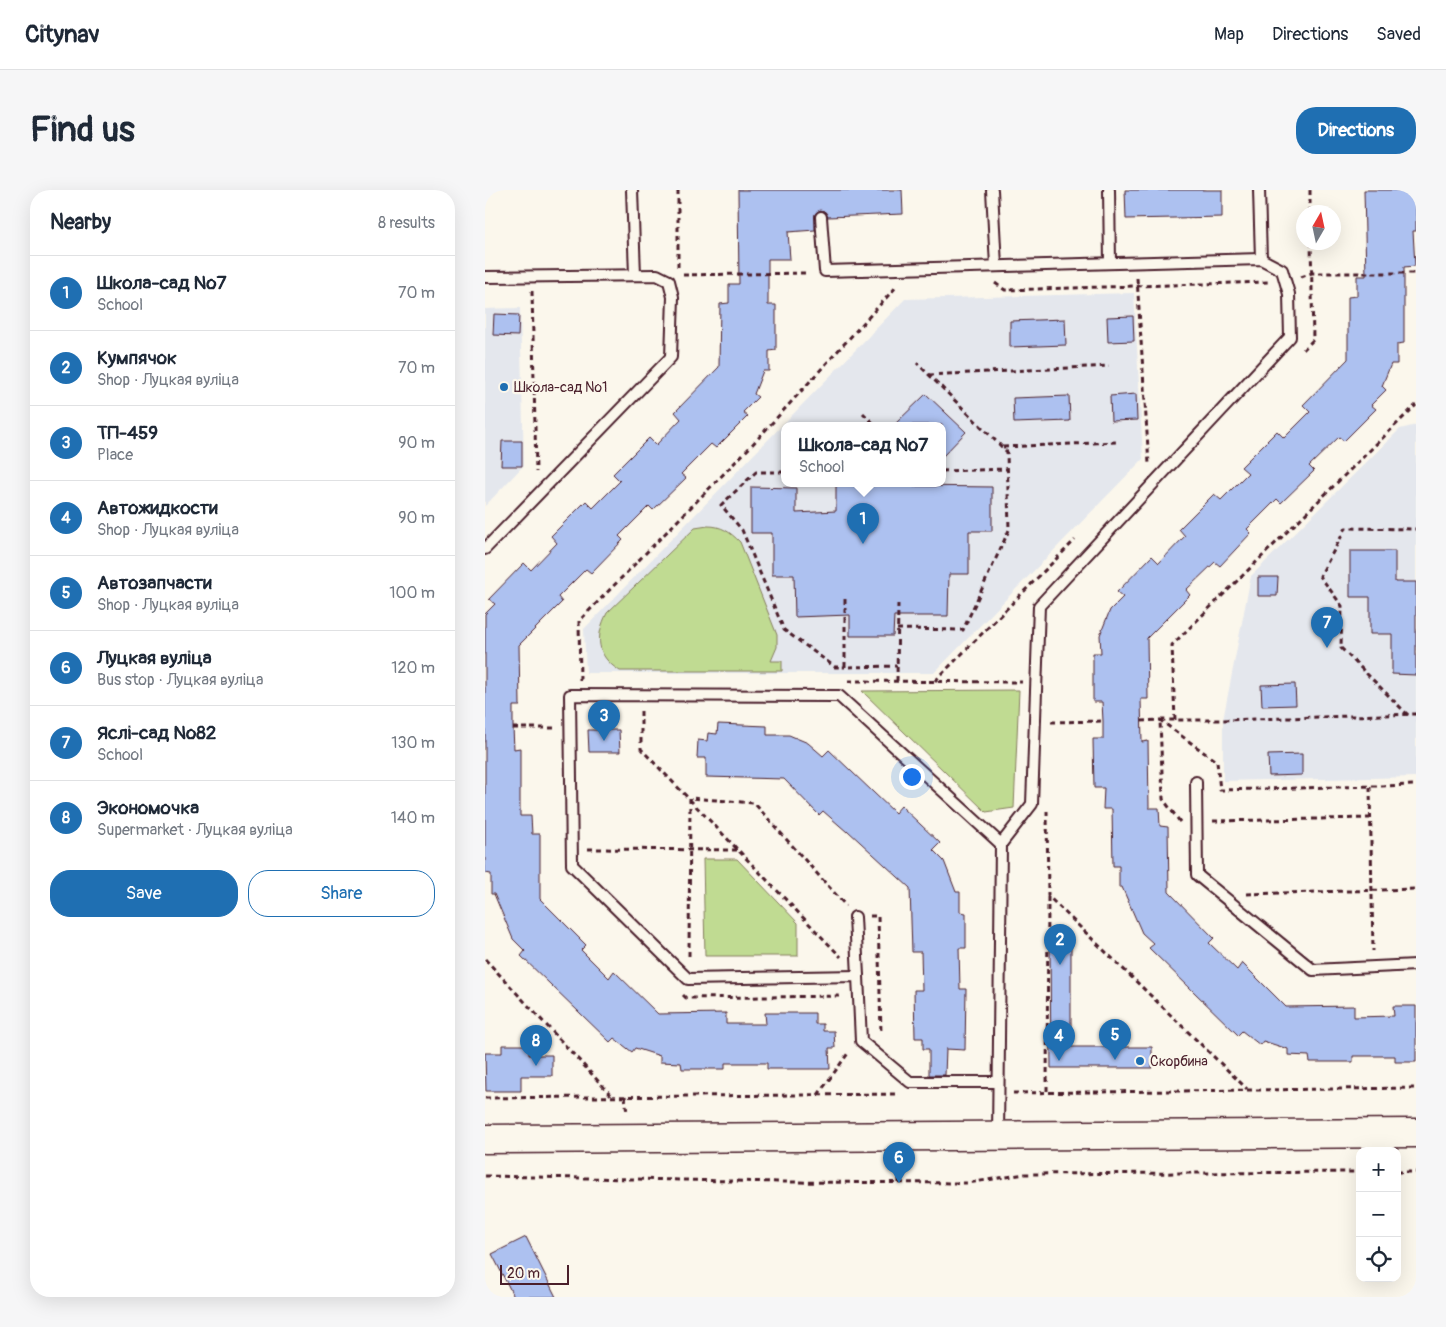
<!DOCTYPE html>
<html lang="en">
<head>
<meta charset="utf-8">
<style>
	body { margin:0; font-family:Pangolin,sans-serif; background:#f6f6f7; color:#1f2937 }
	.controls { position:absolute; right:15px; bottom:15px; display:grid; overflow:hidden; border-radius:10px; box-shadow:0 5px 20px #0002 }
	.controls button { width:45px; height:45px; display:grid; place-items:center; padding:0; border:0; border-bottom:1px solid #e0e1e3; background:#fff; color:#1f2937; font:25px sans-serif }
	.compass { position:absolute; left:811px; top:15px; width:45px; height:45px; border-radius:50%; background:#fff; box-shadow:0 5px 20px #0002; rotate:9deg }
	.scale { position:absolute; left:15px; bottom:12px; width:69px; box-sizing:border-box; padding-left:5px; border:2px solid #4a1f2b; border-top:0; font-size:14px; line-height:18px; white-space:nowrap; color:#4a1f2b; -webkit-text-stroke:4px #fbf7ec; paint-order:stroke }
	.you { position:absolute; left:426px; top:586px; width:18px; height:18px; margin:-12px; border:4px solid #fff; border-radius:50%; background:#1a73e8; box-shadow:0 0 0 8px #1a73e833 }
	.badge { display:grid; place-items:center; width:32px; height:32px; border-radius:50%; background:#1f6fb2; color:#fff; font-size:16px; font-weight:700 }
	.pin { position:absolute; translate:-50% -41px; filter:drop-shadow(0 1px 2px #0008) }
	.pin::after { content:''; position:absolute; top:26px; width:18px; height:15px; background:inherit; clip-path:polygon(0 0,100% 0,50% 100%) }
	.popup { position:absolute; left:296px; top:232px; width:165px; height:65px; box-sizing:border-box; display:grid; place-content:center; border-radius:10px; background:#fff; filter:drop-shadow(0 1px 4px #0005); font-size:16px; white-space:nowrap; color:#747a83 }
	.popup b { font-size:19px; color:#1f2937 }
	.popup::after { content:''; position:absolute; left:50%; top:100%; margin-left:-10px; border:10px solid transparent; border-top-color:#fff }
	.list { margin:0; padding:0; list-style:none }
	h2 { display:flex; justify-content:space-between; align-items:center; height:65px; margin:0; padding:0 20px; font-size:21px }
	h2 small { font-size:16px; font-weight:400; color:#747a83 }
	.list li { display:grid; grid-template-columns:32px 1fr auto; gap:15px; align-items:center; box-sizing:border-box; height:75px; padding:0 20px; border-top:1px solid #e0e1e3 }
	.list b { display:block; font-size:19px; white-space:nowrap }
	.list p { margin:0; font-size:16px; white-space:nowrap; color:#747a83 }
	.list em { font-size:16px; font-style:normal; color:#747a83 }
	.actions { display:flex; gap:10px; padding:15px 20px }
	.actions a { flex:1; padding:11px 0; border:1px solid #1f6fb2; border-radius:20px; text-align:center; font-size:18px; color:#1f6fb2 }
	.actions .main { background:#1f6fb2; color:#fff }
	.icon { flex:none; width:28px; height:28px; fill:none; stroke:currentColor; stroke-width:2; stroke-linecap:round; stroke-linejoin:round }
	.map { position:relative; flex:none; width:931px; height:1107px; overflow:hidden; border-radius:20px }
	header { display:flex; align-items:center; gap:30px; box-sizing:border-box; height:70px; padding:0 25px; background:#fff; border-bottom:1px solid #e0e1e3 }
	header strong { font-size:24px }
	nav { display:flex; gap:28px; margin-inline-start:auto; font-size:18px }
	.intro { display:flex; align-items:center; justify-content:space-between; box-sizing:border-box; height:120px; padding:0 30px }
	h1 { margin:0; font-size:35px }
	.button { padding:12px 22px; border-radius:20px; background:#1f6fb2; color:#fff; font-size:18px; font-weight:700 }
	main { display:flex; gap:30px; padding:0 30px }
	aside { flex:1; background:#fff; border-radius:20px; box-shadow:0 5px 20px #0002 }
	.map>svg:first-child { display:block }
	.built { fill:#e4e7ed; fill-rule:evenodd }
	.green { fill:#c0db92; stroke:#857d5e }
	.building { fill:#adc1f0; stroke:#4a1f2b }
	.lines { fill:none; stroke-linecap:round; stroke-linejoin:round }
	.lane-casing { stroke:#4a1f2b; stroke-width:14 }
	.secondary-casing { stroke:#4a1f2b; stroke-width:31 }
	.path { stroke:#4a1f2b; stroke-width:3; stroke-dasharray:5 4; stroke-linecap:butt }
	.lane { stroke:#fbf7ec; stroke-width:10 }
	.secondary { stroke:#fbf7ec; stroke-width:28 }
	.poi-dot { fill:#1f6fb2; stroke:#fbf7ec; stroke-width:2 }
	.labels { text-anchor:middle; stroke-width:4.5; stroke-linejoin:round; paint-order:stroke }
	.poi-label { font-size:14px; fill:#4a1f2b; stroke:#fbf7ec; text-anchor:start }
</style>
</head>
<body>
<header>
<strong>Citynav</strong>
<nav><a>Map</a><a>Directions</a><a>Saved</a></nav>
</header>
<div class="intro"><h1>Find us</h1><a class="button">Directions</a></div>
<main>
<aside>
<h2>Nearby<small>8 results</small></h2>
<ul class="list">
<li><span class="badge">1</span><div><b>Школа-сад №7</b><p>School</p></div><em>70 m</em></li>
<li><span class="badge">2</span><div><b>Кумпячок</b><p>Shop · Луцкая вуліца</p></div><em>70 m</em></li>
<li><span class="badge">3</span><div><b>ТП-459</b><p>Place</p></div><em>90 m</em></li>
<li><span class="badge">4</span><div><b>Автожидкости</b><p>Shop · Луцкая вуліца</p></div><em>90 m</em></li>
<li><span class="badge">5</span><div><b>Автозапчасти</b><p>Shop · Луцкая вуліца</p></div><em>100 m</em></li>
<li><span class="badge">6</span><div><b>Луцкая вуліца</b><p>Bus stop · Луцкая вуліца</p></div><em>120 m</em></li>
<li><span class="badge">7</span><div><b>Яслі-сад №82</b><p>School</p></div><em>130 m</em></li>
<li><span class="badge">8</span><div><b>Экономочка</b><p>Supermarket · Луцкая вуліца</p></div><em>140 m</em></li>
</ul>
<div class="actions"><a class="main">Save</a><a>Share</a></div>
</aside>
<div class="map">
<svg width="931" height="1107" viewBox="0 0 931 1107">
	<rect width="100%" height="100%" fill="#fbf7ec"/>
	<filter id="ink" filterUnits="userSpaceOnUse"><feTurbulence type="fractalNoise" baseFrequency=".02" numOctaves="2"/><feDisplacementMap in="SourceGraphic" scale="10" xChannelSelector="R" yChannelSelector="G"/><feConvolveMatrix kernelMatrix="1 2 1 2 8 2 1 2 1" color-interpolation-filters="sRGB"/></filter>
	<g filter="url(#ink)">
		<g class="built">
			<path d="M649 103 658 269 449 483H101L99 439 420 109ZM299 235H457V293H299Z"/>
			<polygon points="35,118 39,275 0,316 0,119"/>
			<polygon points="931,235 931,587 738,591 738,530 766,386 915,239"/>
		</g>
		<g class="green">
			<path d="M223 336C237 336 245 342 255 352L292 445V457L286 471H297V481H135C111 466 110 447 122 423L210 338Z"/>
			<polygon points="534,500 529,618 501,622 377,501"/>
			<polygon points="218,669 252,669 313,733 313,766 220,766"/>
		</g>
		<g class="building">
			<polygon points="253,0 417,0 418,24 343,27 339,21 335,20 330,24 330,40 303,42 305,69 283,69 283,115 291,115 291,160 284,161 284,181 278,181 269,204 273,207 258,222 263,226 231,258 226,254 196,284 201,288 168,320 164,316 134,346 138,350 106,383 101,379 73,407 77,412 34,455 35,516 28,516 28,538 29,559 35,558 35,626 46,626 47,644 55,644 55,709 101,755 96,760 124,788 129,781 173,824 241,823 241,834 281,834 280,823 330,823 330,834 338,834 338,841 349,841 350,858 344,858 345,879 282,879 282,873 240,873 240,879 197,879 196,873 175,872 175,866 150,858 147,862 129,848 125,852 36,766 40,761 28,749 9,704 6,704 6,684 0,683 0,424 10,414 4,409 39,373 46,380 72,353 66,346 101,311 108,318 135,291 128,284 164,248 171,255 196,229 190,222 234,177 235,114 244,113 244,94 254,94"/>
			<polygon points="640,0 737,0 737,27 641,29"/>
			<polygon points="879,0 931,0 931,41 928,41 930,76 919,77 919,153 912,154 912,174 906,174 897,196 901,200 886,215 891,219 859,251 854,247 824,276 829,281 796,313 792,309 762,339 766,343 735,376 730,372 701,400 705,405 662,448 663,509 656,509 657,552 663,551 664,618 674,618 675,636 683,637 684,702 729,748 724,753 752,780 757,773 801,817 869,816 869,827 909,826 908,816 931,816 931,872 910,872 910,866 868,866 868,872 825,872 824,866 803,865 803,859 778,851 775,855 757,841 753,845 664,758 669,754 657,743 637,697 634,697 634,676 628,676 627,619 618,619 619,598 609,598 608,549 618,549 618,531 617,512 608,512 608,463 616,463 615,445 625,420 638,407 632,402 667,366 674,373 700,346 694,339 729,304 736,310 763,283 756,277 792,241 799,248 825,222 818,215 863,169 863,107 872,106 872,86 881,86"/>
			<polygon points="9,124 34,125 33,146 8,145"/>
			<polygon points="648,126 649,151 623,152 622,127"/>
			<polygon points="580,129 581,155 525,157 525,131"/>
			<polygon points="441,204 481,242 457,267 457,235 409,235"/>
			<polygon points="651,204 652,230 626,231 625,206"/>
			<polygon points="584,206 585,231 529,233 528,208"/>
			<polygon points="17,251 37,251 37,276 16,276"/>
			<polygon points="351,293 433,293 429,296 507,297 507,341 484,341 484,384 464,384 463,426 409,426 408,446 365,446 365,425 310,427 309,385 287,385 287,343 266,343 266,297 311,298 311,323 351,321"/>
			<polygon points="865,361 910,361 910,392 931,392 931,485 907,484 907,444 885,444 885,407 865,407"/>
			<polygon points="773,387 793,387 792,406 773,406"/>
			<polygon points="810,494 811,515 777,516 776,495"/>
			<polygon points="233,534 282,536 282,545 304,545 323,553 338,566 344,560 410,623 416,616 455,653 448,660 459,671 471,702 475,702 475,722 481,723 481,758 474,758 475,799 481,799 480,860 461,859 460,885 444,885 444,859 438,859 438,848 430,848 429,800 437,800 436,762 427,762 425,698 363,641 362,642 338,621 334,625 299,589 221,587 221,568 212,568 213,550 222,551 223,543 232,544"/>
			<polygon points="103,540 134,540 135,562 104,562"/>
			<polygon points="817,564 817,585 784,586 783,565"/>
			<polygon points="565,755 586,755 586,857 667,857 667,878 566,878"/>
			<polygon points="17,855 44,855 44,865 67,865 67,886 36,886 36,901 1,901 0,863 17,863"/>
			<polygon points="41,1047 71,1107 29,1107 7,1064"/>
		</g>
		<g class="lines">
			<defs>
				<g id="lane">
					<polyline points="147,0 150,85"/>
					<polyline points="507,0 511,76"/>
					<polyline points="624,0 625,73"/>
					<polyline points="774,0 776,69"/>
					<polyline points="336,27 340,81 776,69 797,80 804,104 805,147 554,416 547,614 516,654 513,946"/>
					<polyline points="0,87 172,85 184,91 188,107 186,167 0,359"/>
					<polyline points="711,592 712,685 828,780 931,775"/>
					<polyline points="370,727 373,786"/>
					<polyline points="513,892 425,892 376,851 373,786 203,789 87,675 85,505 354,506 516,654"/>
				</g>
				<polyline id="secondary" points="0,949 931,943"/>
			</defs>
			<use href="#lane" class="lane-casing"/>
			<use href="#secondary" class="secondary-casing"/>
			<g class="path">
				<polyline points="193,0 193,77"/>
				<polyline points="825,0 825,22"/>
				<polyline points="198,85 320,83 323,85"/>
				<polyline points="816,87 827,83 931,83"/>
				<polyline points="652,88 664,274"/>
				<polyline points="510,93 520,100 783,92"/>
				<polyline points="47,101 51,282"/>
				<polyline points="818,160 828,150 826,52"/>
				<polyline points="444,185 624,176"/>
				<polyline points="378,223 390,235"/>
				<polyline points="518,257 633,252"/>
				<polyline points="457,281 523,279"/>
				<polyline points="299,282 271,282 236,315 257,340 299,440 350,477 360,477"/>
				<polyline points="360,409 360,477 412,476"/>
				<polyline points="412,439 478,440 524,340 522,262 432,173"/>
				<polyline points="95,490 94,431 266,256 412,96"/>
				<polyline points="363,491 537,492"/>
				<polyline points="412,491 413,412"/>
				<polyline points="450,491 590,350"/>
				<polyline points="156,521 156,559 356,767"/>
				<polyline points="923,525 856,458 857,416 835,386 861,338 931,339"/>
				<polyline points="690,530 687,455 931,215"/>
				<polyline points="656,531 675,530 732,572 735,600 931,595"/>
				<polyline points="566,532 618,531"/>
				<polyline points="28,538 70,538"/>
				<polyline points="885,597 888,761"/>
				<polyline points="562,621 563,706 762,899"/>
				<polyline points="728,631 885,628"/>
				<polyline points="695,632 678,609 675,530 738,530 931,524"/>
				<polyline points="103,659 254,660"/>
				<polyline points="762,704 931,699"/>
				<polyline points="385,726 393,726 396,844"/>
				<polyline points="204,766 205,608 269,613 361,716"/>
				<polyline points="0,769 128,907"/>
				<polyline points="198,805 201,808 358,806"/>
				<polyline points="562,901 563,707"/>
				<polyline points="528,903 931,898"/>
				<polyline points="333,905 364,862"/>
				<polyline points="140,906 142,923"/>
				<polyline points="0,908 414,904"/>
				<polyline points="912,982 931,982"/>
				<polyline points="0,986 296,992 483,993 540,984 875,982"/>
				<polyline points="414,993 414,971"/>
			</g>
			<use href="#lane" class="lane"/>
			<use href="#secondary" class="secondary"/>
		</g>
	</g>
	<g class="poi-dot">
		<circle cx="19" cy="197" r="5"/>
		<circle cx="655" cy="871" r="5"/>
	</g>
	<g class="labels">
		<g class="poi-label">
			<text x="29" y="202">Школа-сад №1</text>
			<text x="665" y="876">Скорбина</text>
		</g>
	</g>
</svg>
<div class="controls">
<button>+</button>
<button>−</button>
<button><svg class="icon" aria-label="locate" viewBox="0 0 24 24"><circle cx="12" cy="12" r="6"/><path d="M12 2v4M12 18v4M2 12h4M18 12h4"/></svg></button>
</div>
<svg class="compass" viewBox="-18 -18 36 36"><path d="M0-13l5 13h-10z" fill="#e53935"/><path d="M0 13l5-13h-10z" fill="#747a83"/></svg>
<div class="scale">20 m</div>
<div class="you"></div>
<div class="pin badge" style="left:378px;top:354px">1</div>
<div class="popup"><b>Школа-сад №7</b>School</div>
<div class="pin badge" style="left:575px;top:775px">2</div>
<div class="pin badge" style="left:119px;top:551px">3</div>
<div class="pin badge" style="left:574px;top:871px">4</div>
<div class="pin badge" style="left:630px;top:870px">5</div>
<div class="pin badge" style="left:414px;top:993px">6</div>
<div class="pin badge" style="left:842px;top:458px">7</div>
<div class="pin badge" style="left:51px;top:876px">8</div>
</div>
</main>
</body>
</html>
